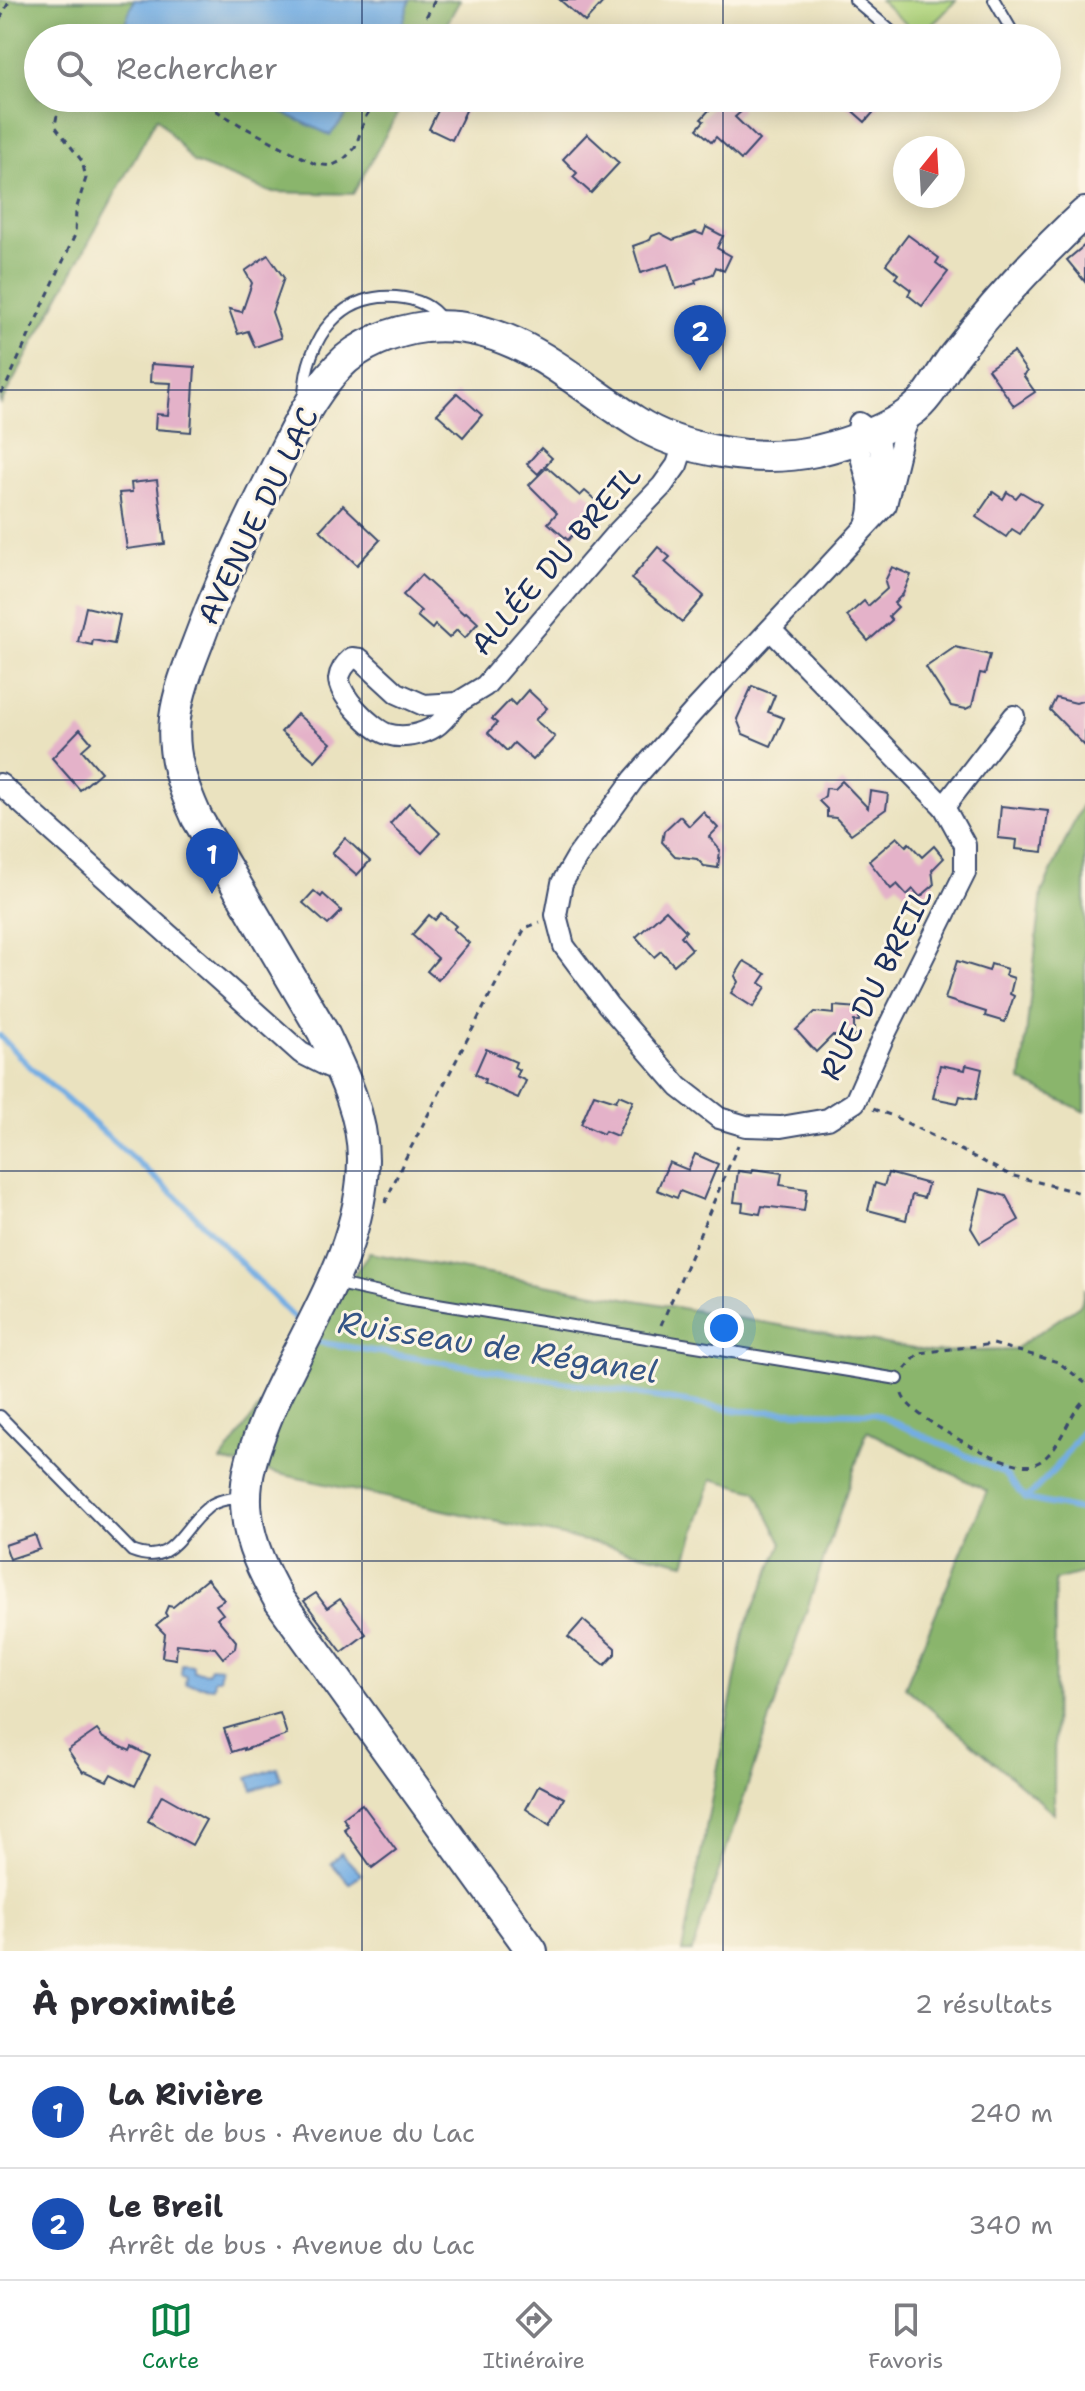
<!DOCTYPE html>
<html lang="fr">
<head>
<meta charset="utf-8">
<style>
	body { margin:0; font-family:"Shantell Sans",sans-serif; background:#f2f2f3; color:#2b2b33 }
	.compass { position:absolute; left:893px; top:136px; width:72px; height:72px; border-radius:50%; background:#fff; box-shadow:0 4px 20px #0003; rotate:18deg }
	.you { position:absolute; left:724px; top:1328px; width:28px; height:28px; margin:-20px; border:6px solid #fff; border-radius:50%; background:#1a73e8; box-shadow:0 0 0 12px #1a73e833 }
	.badge { display:grid; place-items:center; width:52px; height:52px; border-radius:50%; background:#0b8043; color:#fff; font-size:26px; font-weight:700 }
	.pin { position:absolute; translate:-50% -66px; filter:drop-shadow(0 2px 4px #0008) }
	.pin::after { content:''; position:absolute; top:42px; width:28px; height:24px; background:inherit; clip-path:polygon(0 0,100% 0,50% 100%) }
	.list { margin:0; padding:0; list-style:none }
	h2 { display:flex; justify-content:space-between; align-items:center; height:104px; margin:0; padding:0 32px; font-size:34px }
	h2 small { font-size:26px; font-weight:400; color:#7c7c81 }
	.list li { display:grid; grid-template-columns:52px 1fr auto; gap:24px; align-items:center; box-sizing:border-box; height:112px; padding:0 32px; border-top:2px solid #e1e1e2 }
	.list b { display:block; font-size:30px; white-space:nowrap }
	.list p { margin:0; font-size:26px; white-space:nowrap; color:#7c7c81 }
	.list em { font-size:26px; font-style:normal; color:#7c7c81 }
	.icon { flex:none; width:44px; height:44px; fill:none; stroke:currentColor; stroke-width:2; stroke-linecap:round; stroke-linejoin:round }
	.map { position:relative; flex:none; width:1085px; height:1951px; overflow:hidden }
	.search { position:absolute; background:#fff; box-shadow:0 4px 20px #0003; left:24px; right:24px; top:24px; height:88px; display:flex; align-items:center; gap:20px; box-sizing:border-box; padding:0 28px; border-radius:44px; color:#7c7c81; font-size:30px }
	.sheet { height:328px; background:#fff }
	nav { display:flex; justify-content:space-around; align-items:center; box-sizing:border-box; height:112px; border-top:2px solid #e1e1e2; background:#fff; font-size:22px; color:#7c7c81 }
	nav a { display:grid; justify-items:center; gap:4px }
	nav .on { color:#0b8043 }
	.map>svg:first-child { display:block }
	.green { fill:#aed37c; stroke:#64816d; stroke-width:2 }
	.forest { fill:#8ab56c; stroke:#527265; stroke-width:2 }
	.water { fill:#73ade3; stroke:#476ea0; stroke-width:2 }
	.lines { fill:none; stroke-linecap:round; stroke-linejoin:round }
	.stream { stroke:#73ade3; stroke-width:6 }
	.building { fill:#e4b2c9 }
	.lane-casing { stroke:#3a4a6d; stroke-width:14 }
	.street-casing { stroke:#3a4a6d; stroke-width:24 }
	.secondary-casing { stroke:#3a4a6d; stroke-width:34 }
	.path { stroke:#3a4a6d; stroke-width:3; stroke-dasharray:6 6; stroke-linecap:butt }
	.lane { stroke:#fff; stroke-width:10 }
	.street { stroke:#fff; stroke-width:20 }
	.secondary { stroke:#fff; stroke-width:30 }
	.grid { fill:none; stroke:#1b2f5e; stroke-width:2; stroke-opacity:0.55 }
	.labels { text-anchor:middle; stroke-width:6; stroke-linejoin:round; paint-order:stroke }
	.street-label { font-size:30px; fill:#1b2f5e; stroke:#fcf5e5 }
	.water-label { font-size:32px; font-style:italic; fill:#355586; stroke:#fcf5e5 }
</style>
</head>
<body>
<div class="map">
<svg width="1085" height="1951" viewBox="0 0 1085 1951">
	<rect width="100%" height="100%" fill="#fcf5e5"/>
	<filter id="ink" filterUnits="userSpaceOnUse"><feTurbulence type="fractalNoise" baseFrequency=".0125" numOctaves="2"/><feDisplacementMap in="SourceGraphic" scale="16" xChannelSelector="R" yChannelSelector="G"/><feConvolveMatrix kernelMatrix="1 2 1 2 8 2 1 2 1" color-interpolation-filters="sRGB"/></filter>
	<filter id="wash" filterUnits="userSpaceOnUse"><feTurbulence type="fractalNoise" baseFrequency=".006" numOctaves="4" result="noise"/><feDisplacementMap in="SourceGraphic" scale="32" xChannelSelector="R" yChannelSelector="G"/><feGaussianBlur stdDeviation="1.8" result="paint"/><feColorMatrix in="noise" values="0 0 0 0 0 0 0 0 0 0 0 0 0 0 0 0 0 1.4 0 .05"/><feComposite in="paint" operator="in"/></filter>
	<g filter="url(#wash)">
		<rect width="100%" height="100%" fill="#eae2bf"/>
		<path class="green" d="M880 0H956C918 42 920 37 880 0Z"/>
		<g class="forest">
			<polygon points="0,0 460,0 439,38 38,38 38,98 406,98 353,194 270,192 193,162 157,117 0,405"/>
			<polygon points="1085,798 1085,1112 1021,1081 1042,892"/>
			<polygon points="369,1253 931,1352 1013,1350 1081,1304 1085,1288 1085,1572 1055,1580 1054,1813 905,1687 987,1491 867,1431 692,1951 682,1951 745,1628 782,1543 756,1491 712,1479 685,1563 221,1461"/>
		</g>
		<g class="water">
			<polygon points="134,0 410,0 399,38 125,38 120,36"/>
			<polygon points="251,98 361,98 330,135"/>
			<polygon points="182,1664 193,1665 193,1671 208,1673 210,1667 221,1668 219,1679 214,1679 213,1687 185,1684 186,1676 181,1675"/>
			<polygon points="277,1768 282,1780 253,1790 248,1778"/>
			<polygon points="341,1853 361,1874 350,1884 331,1863"/>
		</g>
		<g class="lines">
			<g class="stream">
				<polyline points="0,1036 31,1068 177,1197 301,1325"/>
				<polyline points="314,1338 318,1342 741,1411 874,1413 1004,1473 1026,1499 1085,1511"/>
				<polyline points="1026,1499 1056,1468 1085,1427"/>
			</g>
		</g>
		<g id="blocks">
			<g class="building">
				<polygon points="560,0 605,0 585,22"/>
				<polygon points="444,98 472,98 452,140 429,129"/>
				<polygon points="720,98 746,98 739,106 743,110 735,117 759,140 741,160 716,137 712,142 697,129 704,121 701,119"/>
				<polygon points="838,98 886,98 865,122"/>
				<polygon points="587,134 619,163 591,193 573,177 577,173 563,159"/>
				<polygon points="706,227 723,236 717,248 731,256 724,271 716,267 713,274 695,280 696,283 676,289 668,264 641,273 633,246 650,240 652,236 660,233 673,240 696,232 703,235"/>
				<polygon points="908,235 939,258 936,263 948,272 922,306 908,295 911,290 895,278 898,274 886,264"/>
				<polygon points="1085,245 1085,282 1067,260"/>
				<polygon points="268,255 284,278 272,312 281,338 255,347 248,331 238,334 229,309 242,312 252,283 245,271"/>
				<polygon points="1013,352 1027,372 1023,375 1035,392 1014,406 988,369"/>
				<polygon points="151,364 195,367 191,432 155,429 156,414 168,415 171,383 150,382"/>
				<polygon points="457,393 482,415 463,437 437,414"/>
				<polygon points="541,448 552,458 538,474 527,464"/>
				<polygon points="547,467 580,496 585,491 600,504 568,540 548,523 557,513 529,485"/>
				<polygon points="157,480 165,544 127,549 119,493 132,492 131,483"/>
				<polygon points="993,492 1003,499 1007,492 1016,498 1021,492 1041,504 1020,534 1012,529 1006,537 976,517"/>
				<polygon points="343,505 380,540 357,565 320,530"/>
				<polygon points="658,547 670,557 665,562 704,596 682,622 631,579"/>
				<polygon points="892,567 911,575 903,594 894,603 898,607 889,616 892,620 868,641 847,616 864,601 868,606 887,589 885,581"/>
				<polygon points="421,575 464,614 466,612 478,623 465,638 457,630 449,638 435,625 432,629 417,616 421,611 403,595"/>
				<polygon points="86,607 120,615 114,644 93,640 92,645 78,642"/>
				<polygon points="955,647 990,655 985,674 980,673 972,706 966,709 951,706 926,667"/>
				<polygon points="752,686 775,695 768,712 784,718 771,746 743,734 737,719"/>
				<polygon points="528,690 547,708 535,720 555,737 533,760 514,743 507,751 488,733 497,723 492,719 510,700 515,705"/>
				<polygon points="1056,698 1076,703 1085,700 1085,746 1050,710"/>
				<polygon points="297,714 331,743 315,761 281,732"/>
				<polygon points="80,729 91,742 82,750 101,772 80,790 52,758"/>
				<polygon points="842,781 868,808 870,791 888,794 886,809 851,834 836,818 827,817 827,809 819,801 825,796 826,788 834,789"/>
				<polygon points="409,803 440,833 422,853 390,824"/>
				<polygon points="1001,806 1048,811 1043,852 1016,849 1017,840 998,838"/>
				<polygon points="703,812 718,828 709,837 720,850 718,868 704,866 697,859 675,856 662,842 664,831 680,816 689,826"/>
				<polygon points="897,837 906,846 909,843 922,857 934,846 944,858 932,870 934,885 920,897 913,889 907,895 897,884 891,889 869,861"/>
				<polygon points="345,838 370,861 357,875 332,853"/>
				<polygon points="314,891 321,897 323,894 342,911 328,925 303,903"/>
				<polygon points="666,910 686,931 681,936 692,949 674,965 661,951 654,957 636,937"/>
				<polygon points="441,913 456,926 453,929 469,943 438,980 427,971 438,958 412,935 429,915 435,920"/>
				<polygon points="744,961 766,974 760,983 766,987 753,1007 731,993 738,982 735,976"/>
				<polygon points="957,961 989,971 991,964 1007,969 1005,975 1014,978 1010,994 1014,996 1005,1022 985,1016 986,1012 945,999"/>
				<polygon points="834,1006 859,1008 859,1021 854,1021 854,1036 832,1036 816,1052 796,1030 815,1012 834,1014"/>
				<polygon points="486,1049 516,1062 514,1067 519,1070 516,1076 526,1081 518,1098 484,1083 485,1079 475,1074"/>
				<polygon points="940,1065 965,1070 966,1065 982,1069 976,1099 960,1096 958,1103 933,1098"/>
				<polygon points="594,1094 616,1101 619,1095 633,1101 617,1136 605,1131 603,1134 581,1124"/>
				<polygon points="695,1154 718,1164 703,1200 680,1191 677,1198 657,1190 669,1162 688,1170"/>
				<polygon points="753,1169 782,1173 780,1185 807,1189 804,1211 762,1206 760,1214 742,1211 743,1203 734,1202 738,1171 752,1173"/>
				<polygon points="888,1173 928,1184 924,1198 912,1195 906,1220 868,1210 875,1183 884,1186"/>
				<polygon points="981,1189 1006,1196 1019,1220 980,1243 971,1228"/>
				<polygon points="35,1535 40,1549 10,1559 5,1545"/>
				<polygon points="207,1579 224,1600 216,1605 223,1614 217,1618 236,1641 235,1648 223,1658 215,1648 177,1644 176,1659 162,1657 165,1634 156,1625 167,1616 165,1613 168,1606 173,1607"/>
				<polygon points="316,1593 327,1608 340,1599 366,1634 342,1652 304,1601"/>
				<polygon points="583,1620 615,1648 615,1654 605,1665 568,1637"/>
				<polygon points="280,1713 287,1735 244,1750 244,1748 232,1752 224,1729"/>
				<polygon points="97,1730 103,1738 130,1751 132,1747 150,1756 135,1786 111,1774 107,1781 85,1771 83,1772 68,1750"/>
				<polygon points="539,1785 564,1798 550,1825 526,1809"/>
				<polygon points="162,1795 206,1820 192,1845 148,1821"/>
				<polygon points="362,1804 396,1850 372,1868 344,1829 348,1826 343,1818"/>
			</g>
		</g>
	</g>
	<g filter="url(#ink)">
		<use href="#blocks" fill-opacity="0" stroke="#3a4a6d" stroke-width="2"/>
		<g class="lines">
			<defs>
				<g id="lane">
					<polyline points="855,0 899,38"/>
					<polyline points="994,0 1012,31 1010,38"/>
					<path d="M304 396C306 338 342 288 404 298 422 301 436 308 444 324"/>
					<polyline points="337,1281 347,1286 407,1299 898,1379"/>
					<path d="M0 1416 132 1551C173 1567 179 1531 206 1509 215 1500 229 1499 241 1497"/>
				</g>
				<g id="street">
					<path d="M866 525C881 485 852 460 859 423L877 436 889 490"/>
					<polyline points="771,630 944,807 965,845 965,873 883,1038 855,1102 828,1119 781,1127 746,1126 719,1118 679,1087 608,1005 564,946 556,915 562,883 577,857 634,779 693,712 886,505 904,431 912,411"/>
					<path d="M457 703C451 710 444 721 436 726 422 735 403 739 387 734 372 729 339 696 339 679 340 670 346 663 352 658L360 659 397 693 424 705 457 703 485 686 613 537 662 486 677 465 684 444"/>
					<polyline points="0,784 301,1053 329,1067 339,1065"/>
					<polyline points="944,807 1014,716"/>
				</g>
				<path id="secondary" d="M532 1951 279 1600C264 1573 250 1545 247 1515 242 1480 255 1446 268 1414 303 1332 363 1252 363 1159 363 1114 342 1072 323 1032L197 818C182 785 171 755 175 718 179 686 193 656 204 626 224 574 248 524 273 474 291 437 310 396 338 367 359 344 394 331 425 327 510 318 569 379 635 421 682 452 761 463 816 451 849 443 884 432 912 411 930 398 940 374 954 356 993 305 1038 256 1085 213"/>
			</defs>
			<use href="#lane" class="lane-casing"/>
			<use href="#street" class="street-casing"/>
			<use href="#secondary" class="secondary-casing"/>
			<g class="path">
				<polyline points="0,19 10,0"/>
				<polyline points="415,38 435,0"/>
				<polyline points="195,98 242,126 315,164 331,166 343,160 355,148 366,116 379,98"/>
				<polyline points="0,393 5,388 75,235 76,210 86,178 82,161 55,126 60,98"/>
				<polyline points="873,1109 893,1116 1010,1175 1085,1194"/>
				<polyline points="385,1203 403,1163 525,928 540,922"/>
				<polyline points="661,1325 738,1145"/>
				<polyline points="905,1369 919,1353 993,1344 1058,1362 1085,1383"/>
				<path d="M902 1394C907 1416 1010 1472 1032 1465 1059 1457 1066 1417 1085 1399"/>
			</g>
			<use href="#lane" class="lane"/>
			<use href="#street" class="street"/>
			<use href="#secondary" class="secondary"/>
		</g>
	</g>
	<path class="grid" d="M362 0V38M723 0V38M362 98V1951M723 98V1951M0 390H1085M0 780H1085M0 1171H1085M0 1561H1085"/>
	<g class="labels">
		<g class="street-label">
			<text transform="translate(258 516) rotate(-64)" y="10">AVENUE DU LAC</text>
			<text transform="translate(556 560) rotate(-49)" y="10">ALLÉE DU BREIL</text>
			<text transform="translate(876 984) rotate(-63)" y="10">RUE DU BREIL</text>
		</g>
		<g class="water-label">
			<text transform="translate(498 1347) rotate(9)" y="11">Ruisseau de Réganel</text>
		</g>
	</g>
</svg>
<svg class="compass" viewBox="-18 -18 36 36"><path d="M0-13l5 13h-10z" fill="#e53935"/><path d="M0 13l5-13h-10z" fill="#7c7c81"/></svg>
<div class="you"></div>
<div class="pin badge" style="left:212px;top:894px;background:#1a4fb4">1</div>
<div class="pin badge" style="left:700px;top:371px;background:#1a4fb4">2</div>
<div class="search"><svg class="icon" aria-label="search" viewBox="0 0 24 24"><circle cx="10" cy="10" r="6"/><path d="M15 15l6 6"/></svg>Rechercher</div>
</div>
<section class="sheet">
<h2>À proximité<small>2 résultats</small></h2>
<ul class="list">
<li><span class="badge" style="background:#1a4fb4">1</span><div><b>La Rivière</b><p>Arrêt de bus · Avenue du Lac</p></div><em>240 m</em></li>
<li><span class="badge" style="background:#1a4fb4">2</span><div><b>Le Breil</b><p>Arrêt de bus · Avenue du Lac</p></div><em>340 m</em></li>
</ul>
</section>
<nav>
<a class="on"><svg class="icon" aria-label="map" viewBox="0 0 24 24"><path d="M3 6l6-2 6 2 6-2v14l-6 2-6-2-6 2zM9 4v14M15 6v14"/></svg>Carte</a>
<a><svg class="icon" aria-label="directions" viewBox="0 0 24 24"><path d="M12 3l9 9-9 9-9-9zM9 14v-3h6M13 9l2 2-2 2"/></svg>Itinéraire</a>
<a><svg class="icon" aria-label="saved" viewBox="0 0 24 24"><path d="M7 4h10v16l-5-4-5 4z"/></svg>Favoris</a>
</nav>
</body>
</html>
